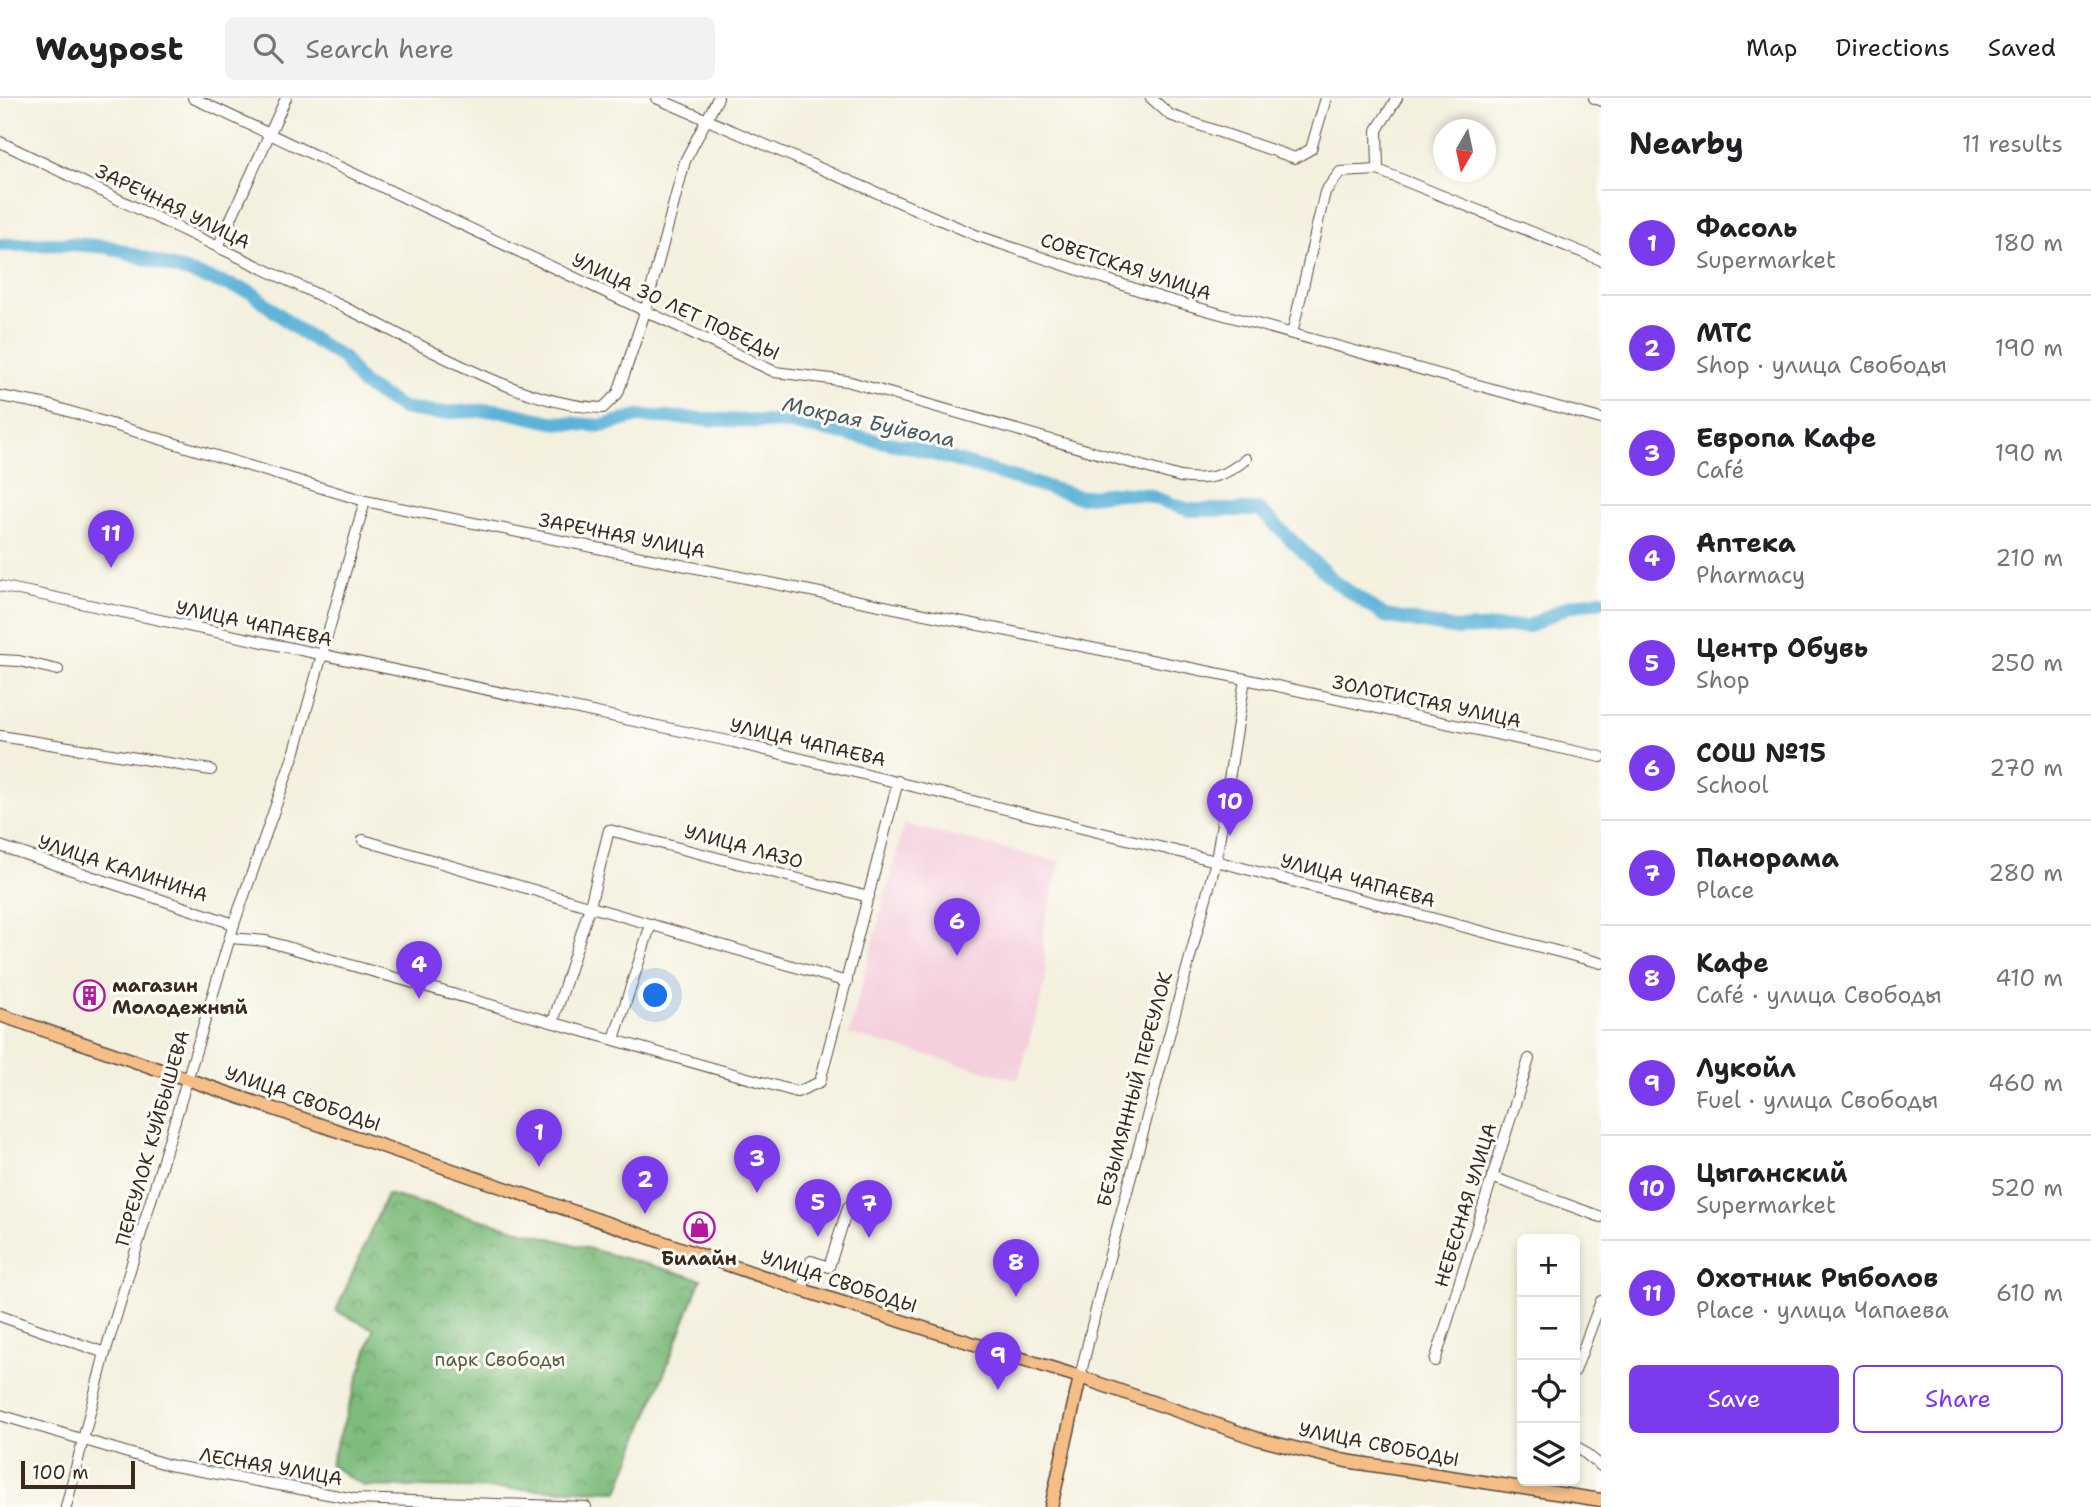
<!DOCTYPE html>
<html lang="en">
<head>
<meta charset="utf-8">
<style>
	body { margin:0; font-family:"Shantell Sans",sans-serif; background:#f2f2f2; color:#202124 }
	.controls { position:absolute; right:21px; bottom:21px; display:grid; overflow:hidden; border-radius:10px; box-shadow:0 4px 10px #0003 }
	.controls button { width:63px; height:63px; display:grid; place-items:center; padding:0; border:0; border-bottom:2px solid #e0e0e0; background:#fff; color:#202124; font:35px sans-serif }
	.compass { position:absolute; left:1433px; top:21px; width:63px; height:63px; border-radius:50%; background:#fff; box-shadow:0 4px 10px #0003; rotate:189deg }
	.scale { position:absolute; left:21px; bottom:18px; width:114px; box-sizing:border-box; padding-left:7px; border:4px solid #3b2a1e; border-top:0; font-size:19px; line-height:24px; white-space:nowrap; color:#3b2a1e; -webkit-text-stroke:5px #fdfcf7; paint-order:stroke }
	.you { position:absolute; left:656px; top:898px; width:24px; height:24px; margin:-18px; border:5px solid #fff; border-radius:50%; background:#1a73e8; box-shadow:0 0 0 10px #1a73e833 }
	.badge { display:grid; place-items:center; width:46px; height:46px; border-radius:50%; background:#7c3aed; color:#fff; font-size:23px; font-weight:700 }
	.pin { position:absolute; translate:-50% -58px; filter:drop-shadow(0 2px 4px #0008) }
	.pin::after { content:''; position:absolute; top:37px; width:24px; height:21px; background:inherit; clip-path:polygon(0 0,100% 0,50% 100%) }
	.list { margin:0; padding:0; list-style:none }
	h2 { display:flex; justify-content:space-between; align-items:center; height:91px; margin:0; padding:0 28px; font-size:30px }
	h2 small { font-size:23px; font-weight:400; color:#757577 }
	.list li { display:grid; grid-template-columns:46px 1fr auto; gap:21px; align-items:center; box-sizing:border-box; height:105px; padding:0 28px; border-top:2px solid #e0e0e0 }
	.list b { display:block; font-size:26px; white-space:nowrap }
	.list p { margin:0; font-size:23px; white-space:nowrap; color:#757577 }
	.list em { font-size:23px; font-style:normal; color:#757577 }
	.actions { display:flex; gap:14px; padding:21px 28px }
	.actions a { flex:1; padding:16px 0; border:2px solid #7c3aed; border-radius:10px; text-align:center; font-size:24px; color:#7c3aed }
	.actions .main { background:#7c3aed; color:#fff }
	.icon { flex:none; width:38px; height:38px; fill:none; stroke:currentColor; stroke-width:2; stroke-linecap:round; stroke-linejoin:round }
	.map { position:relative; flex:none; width:1601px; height:1409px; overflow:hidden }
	header { display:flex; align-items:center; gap:42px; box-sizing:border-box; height:98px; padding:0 35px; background:#fff; border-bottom:2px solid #e0e0e0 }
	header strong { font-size:33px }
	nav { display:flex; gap:38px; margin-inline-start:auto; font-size:24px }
	.search { width:490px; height:63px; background:#f2f2f2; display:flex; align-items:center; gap:18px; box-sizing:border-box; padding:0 24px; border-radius:10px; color:#757577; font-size:26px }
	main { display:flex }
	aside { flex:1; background:#fff }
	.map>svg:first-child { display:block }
	.built { fill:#f4cfdd }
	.forest { fill:url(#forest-crowns); stroke:#5c734d; stroke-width:2 }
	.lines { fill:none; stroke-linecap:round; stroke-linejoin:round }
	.river { stroke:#5cb2d8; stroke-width:14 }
	.minor-casing { stroke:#57483b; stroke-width:12 }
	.major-casing { stroke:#57483b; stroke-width:15 }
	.minor { stroke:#fff; stroke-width:10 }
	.major { stroke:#f6be87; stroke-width:12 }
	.labels { text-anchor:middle; stroke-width:6; stroke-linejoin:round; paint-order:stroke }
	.street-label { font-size:19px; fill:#3b2a1e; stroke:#fdfcf7 }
	.poi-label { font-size:19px; font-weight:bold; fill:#3b2a1e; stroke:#fdfcf7; text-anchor:start }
	.park-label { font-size:19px; fill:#585f41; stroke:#fdfcf7 }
	.water-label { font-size:21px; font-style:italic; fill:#475a5f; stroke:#fdfcf7 }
</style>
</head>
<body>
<header>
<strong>Waypost</strong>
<div class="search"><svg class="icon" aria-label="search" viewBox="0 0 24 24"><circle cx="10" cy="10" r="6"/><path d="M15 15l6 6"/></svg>Search here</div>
<nav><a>Map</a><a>Directions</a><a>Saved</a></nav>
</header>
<main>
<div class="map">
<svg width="1601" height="1409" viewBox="0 0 1601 1409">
	<defs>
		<pattern id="forest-crowns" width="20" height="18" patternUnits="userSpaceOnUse" patternTransform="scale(1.75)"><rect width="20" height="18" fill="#7dbc7c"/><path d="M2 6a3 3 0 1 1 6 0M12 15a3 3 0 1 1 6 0" fill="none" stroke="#689965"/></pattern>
	</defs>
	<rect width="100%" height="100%" fill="#fdfcf7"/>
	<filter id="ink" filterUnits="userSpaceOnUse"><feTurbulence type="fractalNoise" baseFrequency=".0143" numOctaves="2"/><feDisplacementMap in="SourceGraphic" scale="14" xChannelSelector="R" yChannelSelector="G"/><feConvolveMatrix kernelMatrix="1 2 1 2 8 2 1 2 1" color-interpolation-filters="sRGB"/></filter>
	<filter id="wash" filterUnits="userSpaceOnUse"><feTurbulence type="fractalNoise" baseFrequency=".00686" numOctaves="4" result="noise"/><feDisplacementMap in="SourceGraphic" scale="28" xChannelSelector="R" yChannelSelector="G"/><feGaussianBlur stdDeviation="1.57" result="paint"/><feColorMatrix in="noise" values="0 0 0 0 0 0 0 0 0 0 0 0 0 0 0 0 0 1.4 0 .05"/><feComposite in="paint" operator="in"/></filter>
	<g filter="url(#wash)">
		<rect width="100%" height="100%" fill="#f4f0de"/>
		<polygon class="built" points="904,726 1060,764 1043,834 1046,882 1018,982 849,936"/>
		<polygon class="forest" points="387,1096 701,1181 618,1393 364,1388 330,1367 374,1231 336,1213"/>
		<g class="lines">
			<polyline class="river" points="0,147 70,146 109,149 251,194 298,232 343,260 362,286 402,310 434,315 498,312 552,324 602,328 638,318 788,325 910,349 1080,399 1115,395 1146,397 1189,412 1260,412 1335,484 1385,518 1458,531 1529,528 1569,508 1601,502"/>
		</g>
	</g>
	<g filter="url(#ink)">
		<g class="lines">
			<defs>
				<g id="minor">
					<path d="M193 0 775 274 847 283 1180 379C1206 383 1225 379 1246 361"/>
					<polyline points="656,0 978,138 1159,199 1601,321"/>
					<polyline points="1151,0 1170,17 1295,60 1311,51 1326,0"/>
					<polyline points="1594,0 1601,3"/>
					<path d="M0 44C119 102 239 159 358 216 430 251 524 308 603 310L618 295 645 214 685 63 718 0"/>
					<polyline points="1378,72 1377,32 1397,0"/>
					<polyline points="218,149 286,0"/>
					<polyline points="1292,236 1325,94 1340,74 1378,72 1601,162"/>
					<polyline points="0,298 48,307 365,403 1245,581 1601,659"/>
					<polyline points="0,488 733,644 1216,763 1601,865"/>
					<polyline points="0,562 19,563 58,572"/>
					<polyline points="0,638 211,672"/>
					<polyline points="363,742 847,884"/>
					<polyline points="0,748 234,826"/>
					<polyline points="230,840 266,843 797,994 820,984 898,683"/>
					<polyline points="553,924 590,808 609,732 869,799"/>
					<polyline points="614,941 651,826"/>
					<polyline points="1492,1079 1601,1119"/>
					<polyline points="802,1192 811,1163 829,1169 848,1109"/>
					<polyline points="0,1218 105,1255"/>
					<polyline points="1435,1263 1529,961"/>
					<polyline points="1575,1273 1601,1203"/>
					<polyline points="1080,1279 1102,1186 1216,763 1245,581"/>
					<polyline points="0,1317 169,1367 355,1401 586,1409"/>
					<polyline points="1575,1347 1601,1368"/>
					<polyline points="66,1409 105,1255 234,826 295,653 365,403"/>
				</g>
				<g id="major">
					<polyline points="0,917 802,1192 1080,1279 1258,1341 1346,1363 1601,1402"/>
					<polyline points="1051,1409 1080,1279"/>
				</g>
			</defs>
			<use href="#minor" class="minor-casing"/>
			<use href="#major" class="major-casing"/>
			<use href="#minor" class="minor"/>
			<use href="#major" class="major"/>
		</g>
	</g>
	<defs>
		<symbol id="building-ring" viewBox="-11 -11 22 22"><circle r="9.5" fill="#fdfcf7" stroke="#b5179e" stroke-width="1.5"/><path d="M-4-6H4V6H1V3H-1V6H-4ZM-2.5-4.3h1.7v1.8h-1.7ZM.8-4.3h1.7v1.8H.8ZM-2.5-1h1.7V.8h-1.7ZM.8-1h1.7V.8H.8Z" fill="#b5179e"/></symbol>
		<symbol id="shop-ring" viewBox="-11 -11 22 22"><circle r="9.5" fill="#fdfcf7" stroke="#b5179e" stroke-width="1.5"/><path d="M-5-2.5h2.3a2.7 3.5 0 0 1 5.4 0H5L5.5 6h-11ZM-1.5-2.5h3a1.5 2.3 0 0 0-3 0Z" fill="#b5179e"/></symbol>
	</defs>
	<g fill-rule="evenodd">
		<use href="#building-ring" x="72" y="880" width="35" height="35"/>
		<use href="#shop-ring" x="682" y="1112" width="35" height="35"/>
	</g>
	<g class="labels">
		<g class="street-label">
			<text transform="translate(173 108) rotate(26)" y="7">ЗАРЕЧНАЯ УЛИЦА</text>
			<text transform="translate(1126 168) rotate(18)" y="7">СОВЕТСКАЯ УЛИЦА</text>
			<text transform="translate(676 208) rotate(25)" y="7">УЛИЦА 30 ЛЕТ ПОБЕДЫ</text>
			<text transform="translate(622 437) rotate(11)" y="7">ЗАРЕЧНАЯ УЛИЦА</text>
			<text transform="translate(254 525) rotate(12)" y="7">УЛИЦА ЧАПАЕВА</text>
			<text transform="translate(1427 603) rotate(12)" y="7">ЗОЛОТИСТАЯ УЛИЦА</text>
			<text transform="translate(808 644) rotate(13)" y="7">УЛИЦА ЧАПАЕВА</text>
			<text transform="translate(744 748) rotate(15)" y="7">УЛИЦА ЛАЗО</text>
			<text transform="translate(123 770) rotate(18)" y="7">УЛИЦА КАЛИНИНА</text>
			<text transform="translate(1358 782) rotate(15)" y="7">УЛИЦА ЧАПАЕВА</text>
			<text transform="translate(1134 991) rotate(-75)" y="7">БЕЗЫМЯННЫЙ ПЕРЕУЛОК</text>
			<text transform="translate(303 1000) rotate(19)" y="7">УЛИЦА СВОБОДЫ</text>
			<text transform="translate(152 1040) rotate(-74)" y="7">ПЕРЕУЛОК КУЙБЫШЕВА</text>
			<text transform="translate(1465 1107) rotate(-73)" y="7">НЕБЕСНАЯ УЛИЦА</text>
			<text transform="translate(839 1183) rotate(18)" y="7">УЛИЦА СВОБОДЫ</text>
			<text transform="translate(1379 1346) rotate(11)" y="7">УЛИЦА СВОБОДЫ</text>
			<text transform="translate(271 1368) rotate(10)" y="7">ЛЕСНАЯ УЛИЦА</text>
		</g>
		<g class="poi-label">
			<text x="112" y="894">магазин<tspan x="112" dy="22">Молодежный</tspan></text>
			<text x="699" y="1167" text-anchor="middle">Билайн</text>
		</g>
		<g class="park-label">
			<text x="500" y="1268">парк Свободы</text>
		</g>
		<g class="water-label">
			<text transform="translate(869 324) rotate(12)" y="7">Мокрая Буйвола</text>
		</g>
	</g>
</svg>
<div class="controls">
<button>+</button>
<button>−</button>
<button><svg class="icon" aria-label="locate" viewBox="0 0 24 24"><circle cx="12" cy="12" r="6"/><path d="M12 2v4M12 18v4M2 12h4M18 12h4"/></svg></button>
<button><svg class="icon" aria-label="layers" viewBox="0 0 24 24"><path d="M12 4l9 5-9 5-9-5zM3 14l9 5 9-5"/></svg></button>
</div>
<svg class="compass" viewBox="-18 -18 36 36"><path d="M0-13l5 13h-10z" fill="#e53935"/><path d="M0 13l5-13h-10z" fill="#757577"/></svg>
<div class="scale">100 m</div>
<div class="you"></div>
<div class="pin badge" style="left:539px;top:1069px">1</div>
<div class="pin badge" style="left:645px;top:1116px">2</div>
<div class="pin badge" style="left:757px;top:1095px">3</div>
<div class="pin badge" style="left:419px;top:901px">4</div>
<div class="pin badge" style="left:818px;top:1139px">5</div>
<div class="pin badge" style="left:957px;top:858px">6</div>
<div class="pin badge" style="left:869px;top:1140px">7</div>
<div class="pin badge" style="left:1016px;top:1199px">8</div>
<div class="pin badge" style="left:998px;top:1292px">9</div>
<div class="pin badge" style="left:1230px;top:738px">10</div>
<div class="pin badge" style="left:111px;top:470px">11</div>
</div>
<aside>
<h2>Nearby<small>11 results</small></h2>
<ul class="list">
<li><span class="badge">1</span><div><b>Фасоль</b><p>Supermarket</p></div><em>180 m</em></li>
<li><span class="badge">2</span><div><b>МТС</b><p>Shop · улица Свободы</p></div><em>190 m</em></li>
<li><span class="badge">3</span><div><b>Европа Кафе</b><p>Café</p></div><em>190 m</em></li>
<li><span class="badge">4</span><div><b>Аптека</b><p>Pharmacy</p></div><em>210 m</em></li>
<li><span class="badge">5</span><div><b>Центр Обувь</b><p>Shop</p></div><em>250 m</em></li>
<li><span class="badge">6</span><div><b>СОШ №15</b><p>School</p></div><em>270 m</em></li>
<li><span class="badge">7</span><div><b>Панорама</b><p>Place</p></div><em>280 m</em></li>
<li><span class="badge">8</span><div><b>Кафе</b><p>Café · улица Свободы</p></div><em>410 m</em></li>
<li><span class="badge">9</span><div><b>Лукойл</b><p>Fuel · улица Свободы</p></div><em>460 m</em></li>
<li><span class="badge">10</span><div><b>Цыганский</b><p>Supermarket</p></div><em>520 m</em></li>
<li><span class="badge">11</span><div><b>Охотник Рыболов</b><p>Place · улица Чапаева</p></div><em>610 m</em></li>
</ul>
<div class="actions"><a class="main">Save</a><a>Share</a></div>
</aside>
</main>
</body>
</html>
